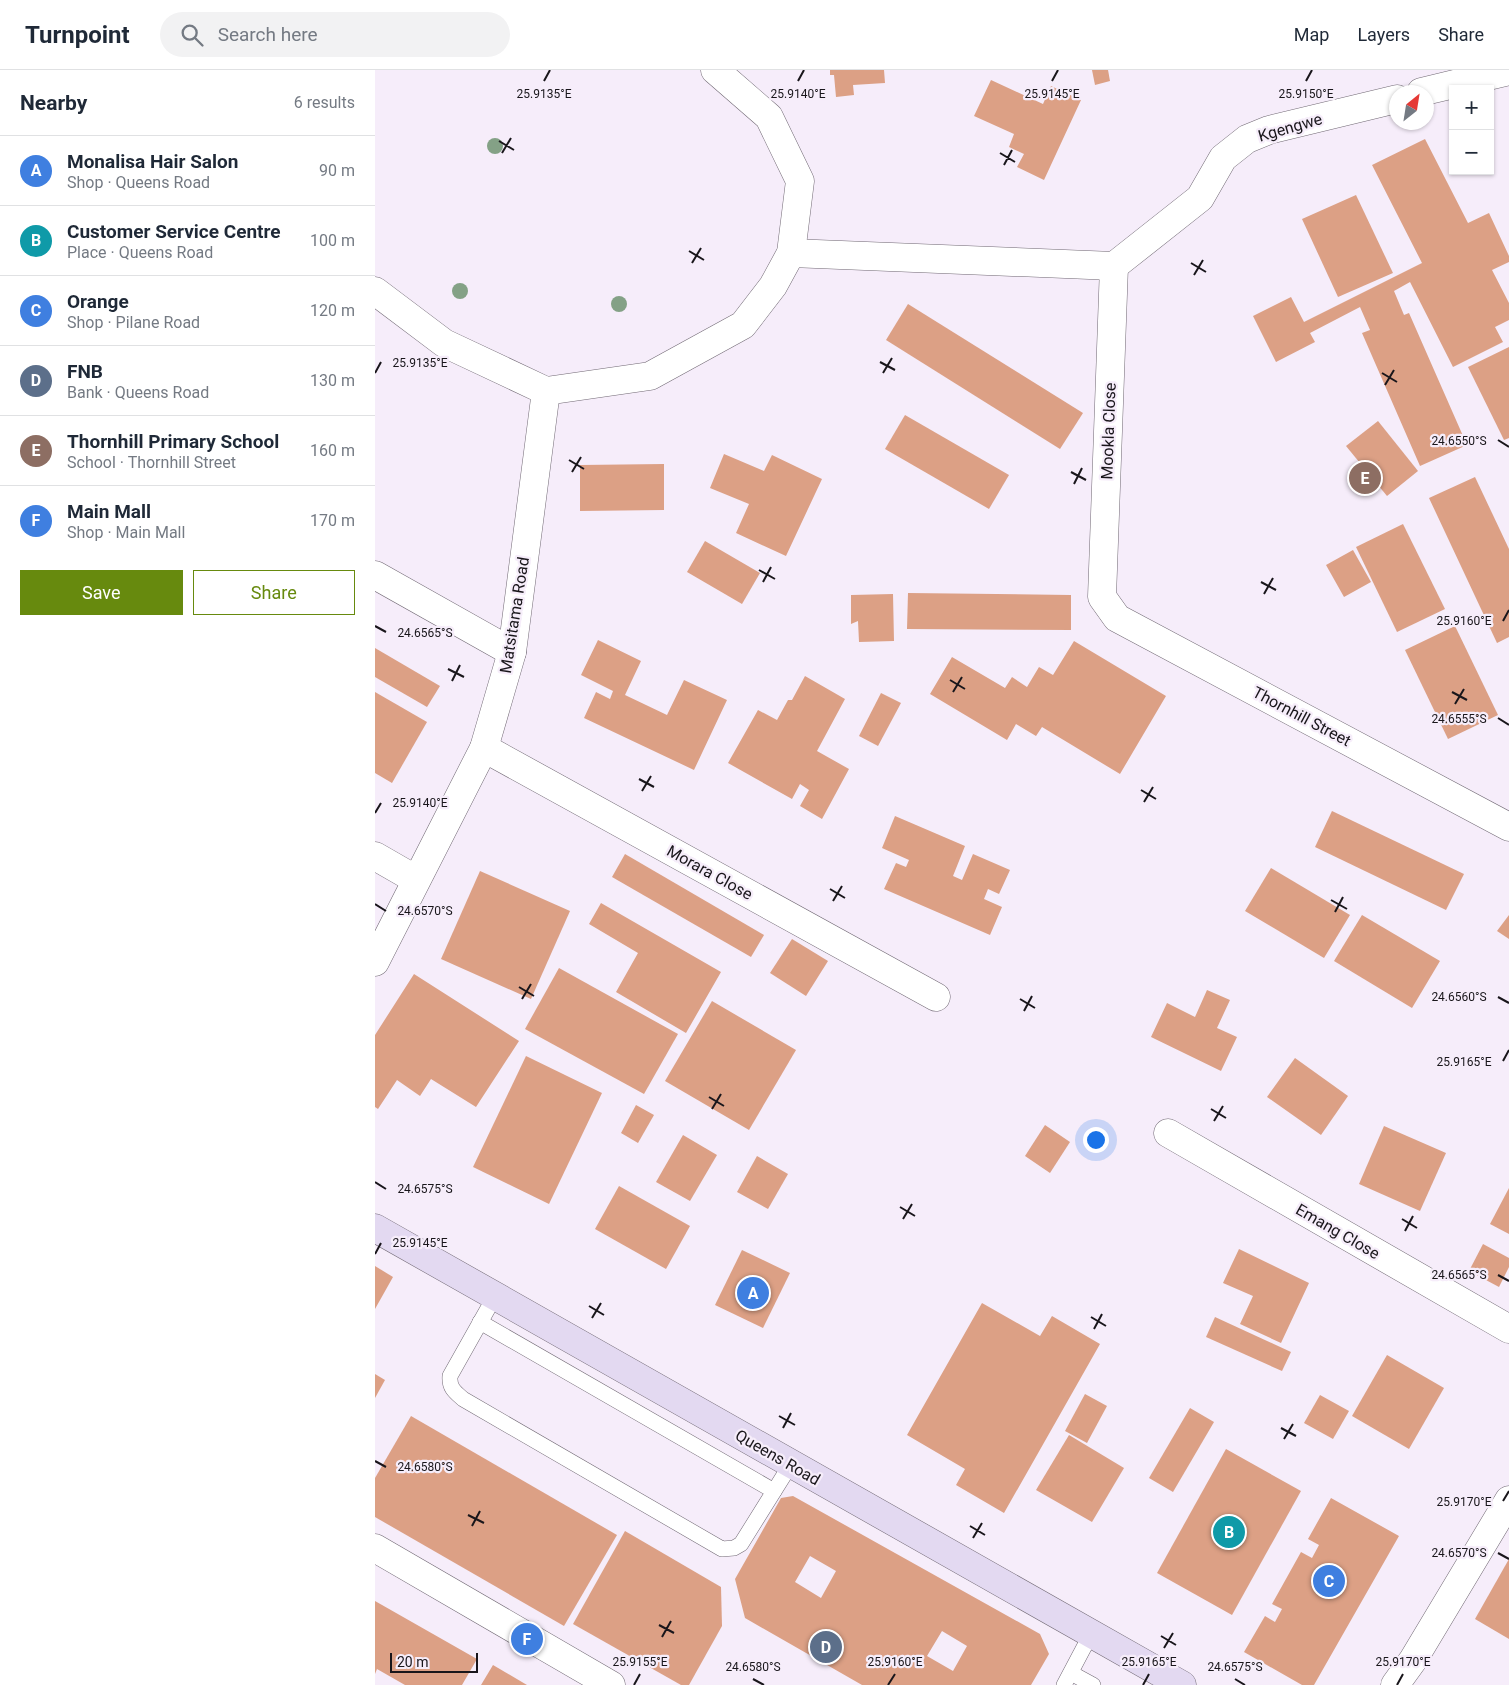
<!DOCTYPE html>
<html lang="en">
<head>
<meta charset="utf-8">
<style>
	body { margin:0; font-family:Roboto,sans-serif; background:#f2f2f3; color:#1f2937 }
	.controls { position:absolute; right:15px; top:15px; display:grid; overflow:hidden; border-radius:0px; box-shadow:0 1px 4px #0004 }
	.controls button { width:45px; height:45px; display:grid; place-items:center; padding:0; border:0; border-bottom:1px solid #e0e1e3; background:#fff; color:#1f2937; font:25px sans-serif }
	.compass { position:absolute; left:1014px; top:15px; width:45px; height:45px; border-radius:50%; background:#fff; box-shadow:0 1px 4px #0004; rotate:30deg }
	.scale { position:absolute; left:15px; bottom:12px; width:88px; box-sizing:border-box; padding-left:5px; border:2px solid #19161b; border-top:0; font-size:14px; line-height:18px; white-space:nowrap; color:#19161b; -webkit-text-stroke:4px #f6edfa; paint-order:stroke }
	.you { position:absolute; left:720px; top:1069px; width:18px; height:18px; margin:-12px; border:4px solid #fff; border-radius:50%; background:#1a73e8; box-shadow:0 0 0 8px #1a73e833 }
	.badge { display:grid; place-items:center; width:32px; height:32px; border-radius:50%; background:#678a0e; color:#fff; font-size:16px; font-weight:700 }
	.pin { position:absolute; translate:-50% -50%; border:2px solid #fff; box-shadow:0 1px 5px #0006 }
	.list { margin:0; padding:0; list-style:none }
	h2 { display:flex; justify-content:space-between; align-items:center; height:65px; margin:0; padding:0 20px; font-size:21px }
	h2 small { font-size:16px; font-weight:400; color:#747a83 }
	.list li { display:grid; grid-template-columns:32px 1fr auto; gap:15px; align-items:center; box-sizing:border-box; height:70px; padding:0 20px; border-top:1px solid #e0e1e3 }
	.list b { display:block; font-size:19px; white-space:nowrap }
	.list p { margin:0; font-size:16px; white-space:nowrap; color:#747a83 }
	.list em { font-size:16px; font-style:normal; color:#747a83 }
	.actions { display:flex; gap:10px; padding:15px 20px }
	.actions a { flex:1; padding:11px 0; border:1px solid #678a0e; border-radius:0px; text-align:center; font-size:18px; color:#678a0e }
	.actions .main { background:#678a0e; color:#fff }
	.icon { flex:none; width:28px; height:28px; fill:none; stroke:currentColor; stroke-width:2; stroke-linecap:round; stroke-linejoin:round }
	.map { position:relative; flex:none; width:1134px; height:1615px; overflow:hidden }
	header { display:flex; align-items:center; gap:30px; box-sizing:border-box; height:70px; padding:0 25px; background:#fff; border-bottom:1px solid #e0e1e3 }
	header strong { font-size:24px }
	nav { display:flex; gap:28px; margin-inline-start:auto; font-size:18px }
	.search { width:350px; height:45px; background:#f2f2f3; display:flex; align-items:center; gap:12px; box-sizing:border-box; padding:0 18px; border-radius:28px; color:#747a83; font-size:19px }
	main { display:flex }
	aside { flex:1; background:#fff }
	.map>svg:first-child { display:block }
	.building { fill:#dca085; fill-rule:evenodd }
	.lines { fill:none; stroke-linecap:round; stroke-linejoin:round }
	.lane-casing { stroke:#716974; stroke-width:16 }
	.street-casing { stroke:#716974; stroke-width:29 }
	.secondary-casing { stroke:#716974; stroke-width:29 }
	.lane { stroke:#fff; stroke-width:15 }
	.street { stroke:#fff; stroke-width:28 }
	.secondary { stroke:#e3d9f1; stroke-width:28 }
	.tree { fill:#84a186 }
	.ticks { fill:none; stroke:#19161b; stroke-width:2 }
	.labels { text-anchor:middle; stroke-width:4.5; stroke-linejoin:round; paint-order:stroke }
	.street-label { font-size:16px; fill:#19161b; stroke:#f6edfa }
	.ticks-label { font-size:12px; text-anchor:middle; fill:#19161b; stroke:#f6edfa; stroke-width:4.5; stroke-linejoin:round; paint-order:stroke }
</style>
</head>
<body>
<header>
<strong>Turnpoint</strong>
<div class="search"><svg class="icon" aria-label="search" viewBox="0 0 24 24"><circle cx="10" cy="10" r="6"/><path d="M15 15l6 6"/></svg>Search here</div>
<nav><a>Map</a><a>Layers</a><a>Share</a></nav>
</header>
<main>
<aside>
<h2>Nearby<small>6 results</small></h2>
<ul class="list">
<li><span class="badge" style="background:#3f7fe0">A</span><div><b>Monalisa Hair Salon</b><p>Shop · Queens Road</p></div><em>90 m</em></li>
<li><span class="badge" style="background:#0f9aa8">B</span><div><b>Customer Service Centre</b><p>Place · Queens Road</p></div><em>100 m</em></li>
<li><span class="badge" style="background:#3f7fe0">C</span><div><b>Orange</b><p>Shop · Pilane Road</p></div><em>120 m</em></li>
<li><span class="badge" style="background:#5c6f8a">D</span><div><b>FNB</b><p>Bank · Queens Road</p></div><em>130 m</em></li>
<li><span class="badge" style="background:#8d6e63">E</span><div><b>Thornhill Primary School</b><p>School · Thornhill Street</p></div><em>160 m</em></li>
<li><span class="badge" style="background:#3f7fe0">F</span><div><b>Main Mall</b><p>Shop · Main Mall</p></div><em>170 m</em></li>
</ul>
<div class="actions"><a class="main">Save</a><a>Share</a></div>
</aside>
<div class="map">
<svg width="1134" height="1615" viewBox="0 0 1134 1615">
	<rect width="100%" height="100%" fill="#f6edfa"/>
	<g class="building">
		<polygon points="455,0 509,0 510,13 478,15 479,25 461,27 459,5 455,5"/>
		<polygon points="717,0 733,0 735,11 720,15"/>
		<polygon points="616,10 668,34 676,16 706,30 669,110 642,97 649,84 634,77 639,64 599,46"/>
		<polygon points="1050,69 1093,153 1114,143 1134,186 1134,192 1117,200 1134,233 1134,250 1120,257 1128,272 1078,297 1035,212 1019,221 1029,245 1034,243 1092,375 1045,396 987,263 995,260 985,237 935,263 940,272 901,292 878,246 916,227 929,252 1047,193 997,95"/>
		<polygon points="981,125 1018,203 963,227 927,149"/>
		<polygon points="533,234 708,343 685,379 511,270"/>
		<polygon points="1134,277 1134,368 1129,370 1093,297"/>
		<polygon points="530,345 634,405 614,439 510,379"/>
		<polygon points="1003,351 1043,401 1012,426 971,376"/>
		<polygon points="349,384 389,401 397,385 447,409 411,486 361,463 374,434 335,418"/>
		<polygon points="289,394 289,440 205,441 205,395"/>
		<polygon points="1100,407 1134,479 1134,567 1122,573 1054,428"/>
		<polygon points="1028,454 1070,539 1022,562 981,477"/>
		<polygon points="330,471 385,503 367,534 312,502"/>
		<polygon points="978,480 996,512 969,527 951,495"/>
		<polygon points="533,523 696,525 696,560 532,559"/>
		<polygon points="518,524 519,571 484,572 483,551 476,554 476,525"/>
		<polygon points="1080,556 1123,645 1073,669 1030,580"/>
		<polygon points="223,570 266,591 250,625 292,645 309,610 352,630 319,700 209,648 221,622 235,629 238,621 206,605"/>
		<polygon points="699,571 791,626 745,704 667,657 661,666 641,654 632,670 555,624 577,587 630,618 637,607 652,617 664,597 678,605"/>
		<polygon points="0,578 65,616 52,637 0,607"/>
		<polygon points="430,606 470,629 442,681 474,699 447,749 425,736 434,720 425,714 417,729 353,693 383,640 402,650 413,630 417,630"/>
		<polygon points="0,622 52,652 17,713 0,703"/>
		<polygon points="506,623 526,633 503,676 484,666"/>
		<polygon points="957,741 1089,804 1071,840 940,777"/>
		<polygon points="520,746 590,776 578,806 587,810 598,784 635,800 624,824 613,819 609,829 627,837 615,865 509,819 521,793 531,797 534,790 507,778"/>
		<polygon points="250,784 389,865 376,887 237,807"/>
		<polygon points="896,798 975,845 949,888 870,841"/>
		<polygon points="105,801 195,841 156,929 66,889"/>
		<polygon points="226,833 346,902 311,963 241,922 263,883 214,854"/>
		<polygon points="987,845 1065,891 1037,938 959,891"/>
		<polygon points="1134,845 1134,869 1122,861"/>
		<polygon points="417,869 453,891 431,926 395,903"/>
		<polygon points="184,898 303,964 269,1024 150,959"/>
		<polygon points="39,904 144,971 101,1037 56,1009 45,1026 22,1010 3,1039 0,1037 0,965"/>
		<polygon points="832,920 855,930 842,958 862,967 846,1001 776,967 792,933 820,947"/>
		<polygon points="337,931 421,980 374,1060 290,1011"/>
		<polygon points="151,986 227,1023 174,1134 98,1097"/>
		<polygon points="920,988 973,1026 946,1065 892,1027"/>
		<polygon points="261,1035 279,1045 263,1073 246,1063"/>
		<polygon points="670,1055 695,1072 675,1103 650,1086"/>
		<polygon points="1009,1056 1071,1083 1045,1141 984,1114"/>
		<polygon points="308,1065 342,1085 315,1131 281,1112"/>
		<polygon points="382,1086 413,1104 393,1139 362,1122"/>
		<polygon points="244,1116 315,1156 291,1199 220,1159"/>
		<polygon points="1134,1118 1134,1164 1115,1154"/>
		<polygon points="1108,1174 1134,1188 1134,1197 1124,1217 1094,1201"/>
		<polygon points="864,1179 934,1213 906,1273 865,1254 878,1226 848,1213"/>
		<polygon points="367,1180 415,1203 388,1258 340,1235"/>
		<polygon points="0,1196 18,1207 0,1239"/>
		<polygon points="607,1233 665,1266 677,1246 725,1274 629,1443 581,1415 590,1399 532,1365"/>
		<polygon points="840,1247 916,1282 907,1301 831,1267"/>
		<polygon points="1012,1285 1069,1318 1034,1379 977,1346"/>
		<polygon points="0,1304 10,1310 0,1328"/>
		<polygon points="710,1324 732,1336 712,1373 690,1361"/>
		<polygon points="945,1325 974,1341 958,1369 929,1353"/>
		<polygon points="815,1338 839,1352 798,1422 774,1408"/>
		<polygon points="36,1346 242,1465 189,1556 0,1447 0,1408"/>
		<polygon points="694,1365 749,1398 717,1452 661,1420"/>
		<polygon points="851,1379 926,1421 857,1545 782,1503"/>
		<path d="M418 1426 665 1564 674 1584 656 1615H487L370 1548 360 1509 406 1428ZM435 1486 461 1501 446 1528 420 1512ZM567 1561 592 1576 578 1601 552 1586Z"/>
		<polygon points="956,1428 1024,1466 939,1615 927,1615 869,1582 890,1546 900,1552 907,1539 897,1534 926,1482 937,1488 944,1475 933,1469"/>
		<polygon points="250,1461 346,1517 347,1556 314,1615 306,1615 198,1554"/>
		<polygon points="1134,1489 1134,1569 1100,1549"/>
		<polygon points="0,1531 102,1589 87,1615 30,1615 2,1599 0,1604"/>
		<polygon points="118,1595 152,1615 106,1615"/>
	</g>
	<g class="lines">
		<defs>
			<g id="lane">
				<path d="M120 1226 75 1306C74 1318 80 1322 88 1329L347 1479 359 1478 366 1474 416 1394"/>
				<polyline points="105,1252 399,1421"/>
				<polyline points="696,1603 718,1615"/>
				<polyline points="689,1615 716,1564"/>
			</g>
			<g id="street">
				<polyline points="1046,22 1134,1"/>
				<polyline points="416,183 739,196"/>
				<polyline points="739,196 727,527 742,548 1134,757"/>
				<polyline points="739,196 825,128 848,88 872,69 894,60 1022,29"/>
				<polyline points="0,221 69,273 171,321 275,306 368,255 398,216 416,183 425,111 394,47 340,0"/>
				<polyline points="0,505 137,582"/>
				<polyline points="109,678 561,927"/>
				<polyline points="0,786 40,809"/>
				<polyline points="0,892 109,678 137,582 171,321"/>
				<polyline points="793,1063 1134,1259"/>
				<polyline points="0,1478 236,1615"/>
				<polyline points="1020,1615 1038,1590 1134,1430"/>
			</g>
			<polyline id="secondary" points="0,1158 807,1615"/>
		</defs>
		<use href="#lane" class="lane-casing"/>
		<use href="#street" class="street-casing"/>
		<use href="#secondary" class="secondary-casing"/>
		<use href="#lane" class="lane"/>
		<use href="#street" class="street"/>
		<use href="#secondary" class="secondary"/>
	</g>
	<g class="tree">
		<circle cx="120" cy="76" r="8"/>
		<circle cx="85" cy="221" r="8"/>
		<circle cx="244" cy="234" r="8"/>
	</g>
	<path class="ticks" d="M169 11 175 0M423 11 429 0M677 11 683 0M931 11 937 0M124 71 139 80M127 83 136 68M625 83 640 92M629 95 637 80M314 181 329 190M317 193 326 178M816 193 831 202M819 205 828 190M505 292 520 300M0 303 6 292M508 303 517 288M1007 303 1022 312M1010 315 1019 300M1123 370 1134 377M194 390 209 399M197 402 206 387M696 402 711 410M699 414 707 398M384 500 400 509M388 512 396 497M886 512 901 520M889 524 898 508M1128 551 1134 540M0 556 11 562M73 599 89 607M575 610 590 619M77 611 85 595M578 622 587 607M1077 622 1092 630M1080 634 1089 619M1123 648 1134 655M264 709 279 717M766 720 781 729M267 721 276 706M769 732 778 717M0 743 6 733M455 819 470 828M956 830 972 839M458 831 467 816M0 834 11 841M960 842 968 827M144 917 159 926M1123 927 1134 933M147 929 156 914M645 929 660 938M649 941 657 926M1128 991 1134 980M334 1027 349 1036M337 1039 346 1024M836 1039 851 1048M839 1051 848 1036M0 1112 11 1119M525 1137 540 1146M528 1149 537 1134M1027 1149 1042 1158M1030 1161 1038 1146M0 1184 6 1173M1123 1205 1134 1211M214 1236 229 1245M716 1247 731 1256M217 1248 226 1233M719 1259 727 1244M404 1346 420 1355M408 1358 416 1343M906 1358 921 1366M909 1369 918 1354M0 1391 11 1397M1128 1431 1134 1421M93 1445 109 1453M97 1456 105 1441M595 1456 610 1465M598 1468 607 1453M1123 1483 1134 1489M284 1555 299 1563M786 1566 801 1575M287 1567 296 1551M789 1578 798 1563M378 1609 389 1615M860 1609 870 1615M259 1615 265 1604M513 1615 520 1604M768 1615 774 1604M1022 1615 1028 1604"/>
	<g class="labels">
		<g class="street-label">
			<text transform="translate(915 57) rotate(-16)" y="6">Kgengwe</text>
			<text transform="translate(733 361) rotate(-88)" y="6">Mookla Close</text>
			<text transform="translate(139 545) rotate(-81)" y="6">Matsitama Road</text>
			<text transform="translate(927 646) rotate(28)" y="6">Thornhill Street</text>
			<text transform="translate(335 802) rotate(29)" y="6">Morara Close</text>
			<text transform="translate(963 1161) rotate(30)" y="6">Emang Close</text>
			<text transform="translate(403 1387) rotate(30)" y="6">Queens Road</text>
		</g>
	</g>
	<g class="ticks-label">
		<text x="169" y="28">25.9135°E</text>
		<text x="423" y="28">25.9140°E</text>
		<text x="677" y="28">25.9145°E</text>
		<text x="931" y="28">25.9150°E</text>
		<text x="45" y="297">25.9135°E</text>
		<text x="1084" y="375">24.6550°S</text>
		<text x="1089" y="555">25.9160°E</text>
		<text x="50" y="567">24.6565°S</text>
		<text x="1084" y="653">24.6555°S</text>
		<text x="45" y="737">25.9140°E</text>
		<text x="50" y="845">24.6570°S</text>
		<text x="1084" y="931">24.6560°S</text>
		<text x="1089" y="996">25.9165°E</text>
		<text x="50" y="1123">24.6575°S</text>
		<text x="45" y="1177">25.9145°E</text>
		<text x="1084" y="1209">24.6565°S</text>
		<text x="50" y="1401">24.6580°S</text>
		<text x="1089" y="1436">25.9170°E</text>
		<text x="1084" y="1487">24.6570°S</text>
		<text x="265" y="1596">25.9155°E</text>
		<text x="520" y="1596">25.9160°E</text>
		<text x="774" y="1596">25.9165°E</text>
		<text x="1028" y="1596">25.9170°E</text>
		<text x="378" y="1601">24.6580°S</text>
		<text x="860" y="1601">24.6575°S</text>
	</g>
</svg>
<div class="controls">
<button>+</button>
<button>−</button>
</div>
<svg class="compass" viewBox="-18 -18 36 36"><path d="M0-13l5 13h-10z" fill="#e53935"/><path d="M0 13l5-13h-10z" fill="#747a83"/></svg>
<div class="scale">20 m</div>
<div class="you"></div>
<div class="pin badge" style="left:378px;top:1223px;background:#3f7fe0">A</div>
<div class="pin badge" style="left:854px;top:1462px;background:#0f9aa8">B</div>
<div class="pin badge" style="left:954px;top:1511px;background:#3f7fe0">C</div>
<div class="pin badge" style="left:451px;top:1577px;background:#5c6f8a">D</div>
<div class="pin badge" style="left:990px;top:408px;background:#8d6e63">E</div>
<div class="pin badge" style="left:152px;top:1569px;background:#3f7fe0">F</div>
</div>
</main>
</body>
</html>
